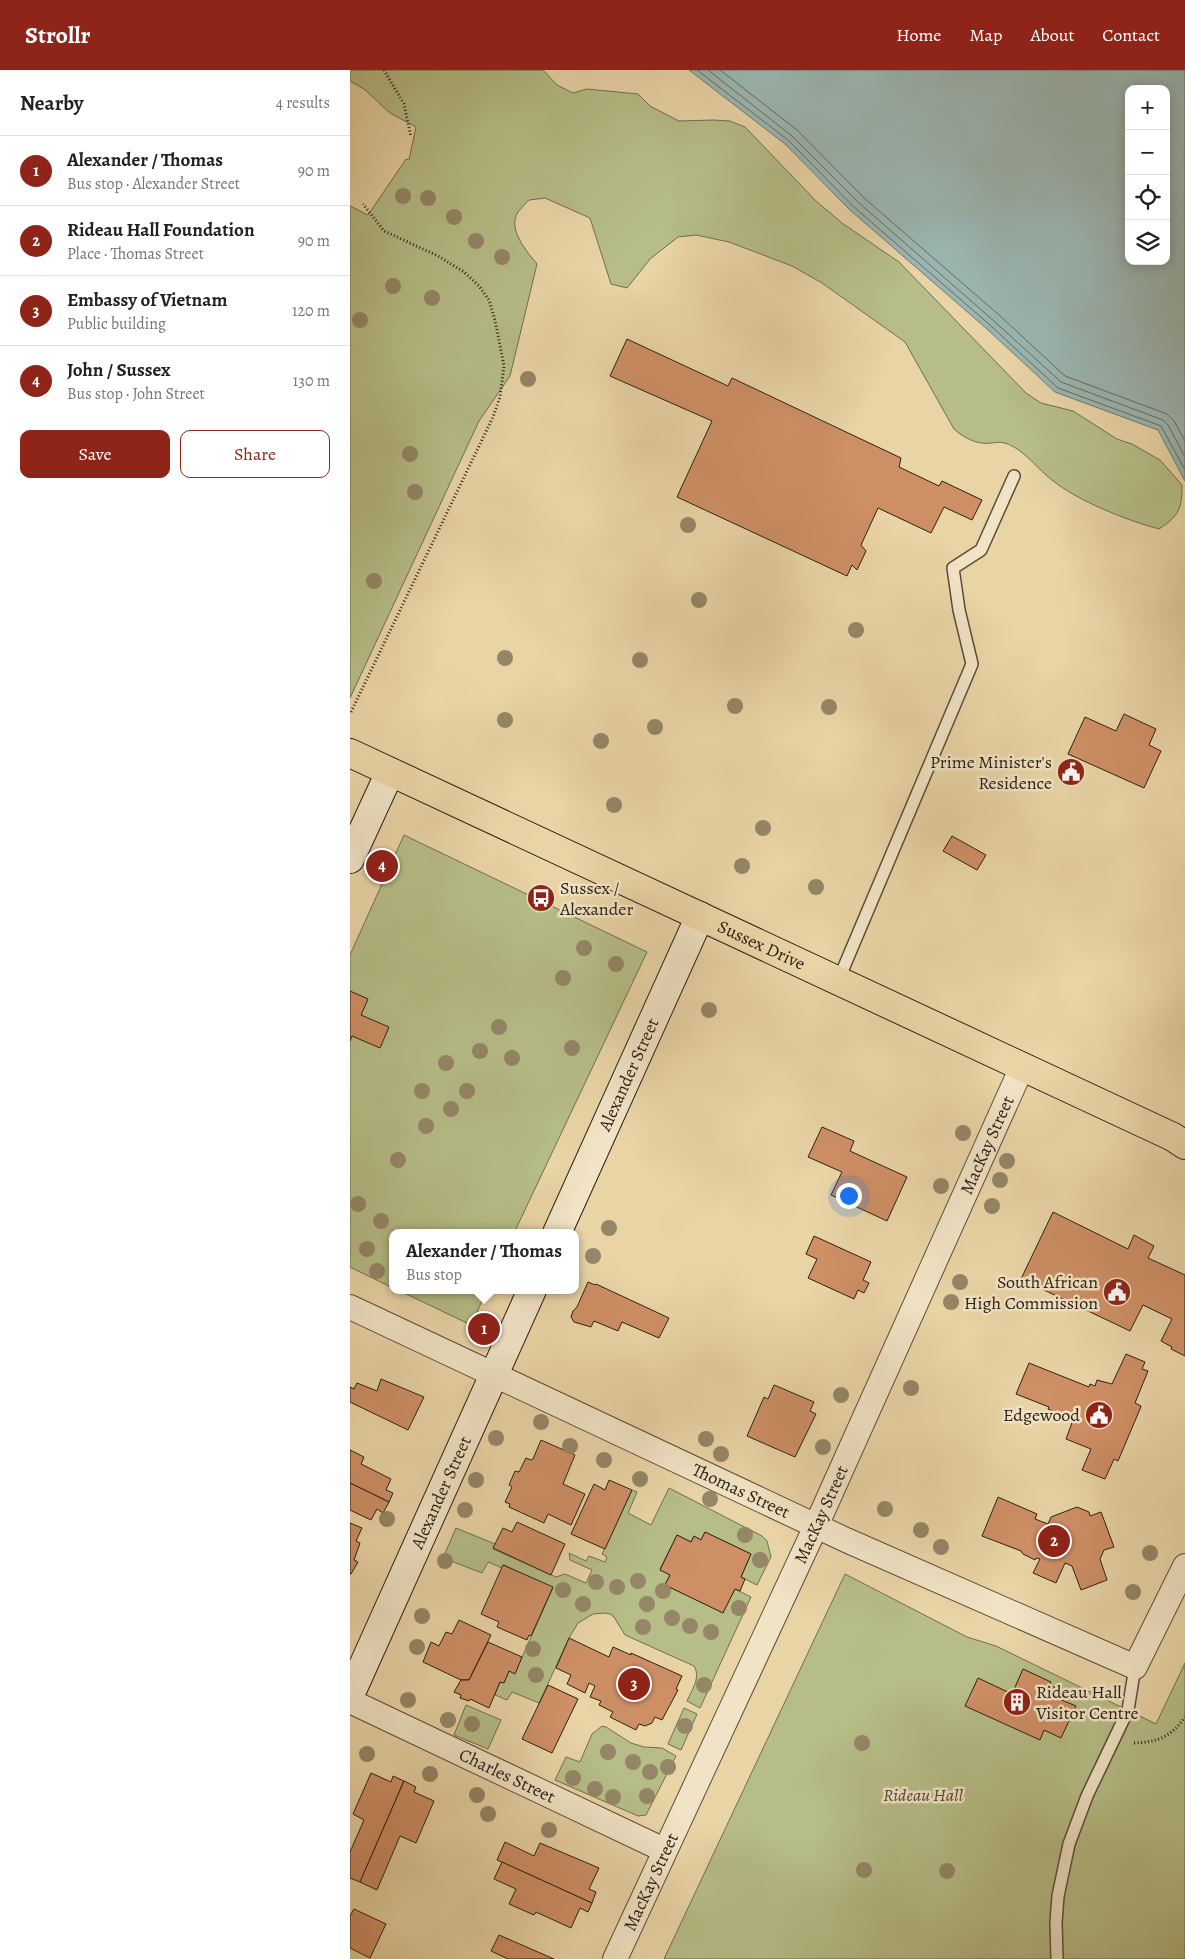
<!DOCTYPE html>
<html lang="en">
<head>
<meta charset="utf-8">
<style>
	body { margin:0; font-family:Alegreya,serif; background:#f2f2f2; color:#222 }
	.controls { position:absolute; right:15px; top:15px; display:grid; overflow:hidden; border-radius:10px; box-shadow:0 2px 12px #0003 }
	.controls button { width:45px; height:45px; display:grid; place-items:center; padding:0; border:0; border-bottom:1px solid #e0e0e0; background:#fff; color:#222; font:25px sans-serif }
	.you { position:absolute; left:498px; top:1125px; width:18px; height:18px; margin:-12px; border:4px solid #fff; border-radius:50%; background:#1a73e8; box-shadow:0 0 0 8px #1a73e833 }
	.badge { display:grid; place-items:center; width:32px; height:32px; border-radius:50%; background:#8f2418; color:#fff; font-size:16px; font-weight:700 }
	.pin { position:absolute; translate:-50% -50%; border:2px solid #fff; box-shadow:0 1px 5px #0006 }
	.popup { position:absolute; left:39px; top:1159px; width:190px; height:65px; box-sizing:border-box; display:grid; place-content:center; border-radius:10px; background:#fff; filter:drop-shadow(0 1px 4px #0005); font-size:16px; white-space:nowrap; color:#767676 }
	.popup b { font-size:19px; color:#222 }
	.popup::after { content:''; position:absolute; left:50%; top:100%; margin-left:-10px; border:10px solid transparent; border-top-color:#fff }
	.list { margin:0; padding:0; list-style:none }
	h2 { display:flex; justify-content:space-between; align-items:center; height:65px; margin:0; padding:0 20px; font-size:21px }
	h2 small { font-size:16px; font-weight:400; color:#767676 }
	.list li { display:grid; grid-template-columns:32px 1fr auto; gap:15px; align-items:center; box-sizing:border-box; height:70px; padding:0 20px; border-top:1px solid #e0e0e0 }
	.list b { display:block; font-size:19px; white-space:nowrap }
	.list p { margin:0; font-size:16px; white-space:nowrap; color:#767676 }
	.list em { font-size:16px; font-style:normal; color:#767676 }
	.actions { display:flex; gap:10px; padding:15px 20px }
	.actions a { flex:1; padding:11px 0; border:1px solid #8f2418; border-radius:10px; text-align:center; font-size:18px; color:#8f2418 }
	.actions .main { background:#8f2418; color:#fff }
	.icon { flex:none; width:28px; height:28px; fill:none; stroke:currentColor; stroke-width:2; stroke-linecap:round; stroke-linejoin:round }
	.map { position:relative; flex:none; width:835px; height:1889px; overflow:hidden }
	header { display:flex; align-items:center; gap:30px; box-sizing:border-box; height:70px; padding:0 25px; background:#8f2418; color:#fff }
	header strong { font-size:24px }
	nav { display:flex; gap:28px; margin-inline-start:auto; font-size:18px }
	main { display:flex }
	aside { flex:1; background:#fff }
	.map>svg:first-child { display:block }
	.green { fill:#b6bd87; stroke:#716e4e }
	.water { fill:#9bb6b1; stroke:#6f7a73; fill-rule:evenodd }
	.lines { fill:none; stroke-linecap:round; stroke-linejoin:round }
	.shore { stroke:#646b63; stroke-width:1 }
	.building { fill:#ce8f65; stroke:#2c2015 }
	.lane-casing { stroke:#5b4d39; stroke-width:14 }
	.street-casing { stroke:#5b4d39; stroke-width:26 }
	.secondary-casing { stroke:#2c2015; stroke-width:30 }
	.primary-casing { stroke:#2c2015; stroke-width:30 }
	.path { stroke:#2c2015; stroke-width:3; stroke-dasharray:1 2.5; stroke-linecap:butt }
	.lane { stroke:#f1e3c5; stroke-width:11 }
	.street { stroke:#f1e3c5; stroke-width:24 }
	.secondary { stroke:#f1e3c5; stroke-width:28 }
	.primary { stroke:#e9d4a6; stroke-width:28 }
	.tree { fill:#948666 }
	.labels { text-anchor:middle; stroke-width:5; stroke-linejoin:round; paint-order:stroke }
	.poi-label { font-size:18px; fill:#2c2015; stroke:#f1e3c5; text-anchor:end }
	.street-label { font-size:18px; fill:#2c2015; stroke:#f1e3c5 }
	.park-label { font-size:18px; font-style:italic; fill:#4e4732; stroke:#f1e3c5 }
</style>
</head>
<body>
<header>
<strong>Strollr</strong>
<nav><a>Home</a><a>Map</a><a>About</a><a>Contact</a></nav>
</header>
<main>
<aside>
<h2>Nearby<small>4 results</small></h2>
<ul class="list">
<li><span class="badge">1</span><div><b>Alexander / Thomas</b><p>Bus stop · Alexander Street</p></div><em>90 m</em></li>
<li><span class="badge">2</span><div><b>Rideau Hall Foundation</b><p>Place · Thomas Street</p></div><em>90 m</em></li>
<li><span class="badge">3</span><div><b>Embassy of Vietnam</b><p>Public building</p></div><em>120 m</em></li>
<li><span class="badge">4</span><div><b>John / Sussex</b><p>Bus stop · John Street</p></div><em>130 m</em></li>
</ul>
<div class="actions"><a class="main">Save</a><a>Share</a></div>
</aside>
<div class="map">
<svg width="835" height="1889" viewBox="0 0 835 1889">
	<rect width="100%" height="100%" fill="#e9d4a6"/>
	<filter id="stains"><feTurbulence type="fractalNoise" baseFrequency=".004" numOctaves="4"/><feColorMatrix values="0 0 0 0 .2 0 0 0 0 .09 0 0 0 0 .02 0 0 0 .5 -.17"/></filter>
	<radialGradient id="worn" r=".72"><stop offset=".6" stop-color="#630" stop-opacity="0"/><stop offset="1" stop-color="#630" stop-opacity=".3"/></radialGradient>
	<g class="green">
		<path d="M0 0H193L207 15 223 23 237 19 288 24 300 36 329 51 363 50 380 51 395 57 466 131 492 153 549 192 676 323 691 333 723 341 767 369 782 374 810 390 832 415C832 439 829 446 809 459 776 450 728 431 702 410 689 400 678 385 664 377 648 368 645 375 631 373 620 371 612 366 604 359L555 272 472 213 442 196 379 172 346 165 328 167 300 189 277 218 261 214 240 148 195 128 179 130C175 134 171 138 168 142 157 159 177 182 187 194L160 306 129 351 0 628V136L18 145 56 89 59 90 66 57 40 43 14 19 0 11Z"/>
		<polygon points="54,765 297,882 164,1163 43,1163 43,1218 0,1197 0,885"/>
		<polygon points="48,1220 137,1220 121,1255"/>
		<path d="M319 1418 412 1466 417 1471 421 1487 407 1515 391 1507 401 1484 355 1462 351 1470 344 1466 341 1472 327 1465 310 1499 320 1505 315 1515 373 1542 385 1519 401 1527 350 1638 337 1631C342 1620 351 1607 344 1596L275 1565 264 1547 260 1544 254 1543 243 1544 228 1553 219 1568 189 1633 162 1622 157 1630 145 1625 150 1612 154 1613 159 1601 165 1603 203 1518 154 1495 152 1498 138 1492 132 1503 93 1488 106 1458 145 1474 143 1479 206 1507 215 1504 236 1513 242 1500 220 1490 219 1483 236 1491 239 1486 255 1492 257 1487 252 1484 282 1420 287 1422 278 1443 301 1455Z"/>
		<polygon points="495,1504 617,1567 646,1576 806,1654 835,1593 835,1889 314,1889"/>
		<polygon points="116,1635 151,1650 138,1679 104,1665"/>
		<polygon points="334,1638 347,1644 331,1680 318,1674"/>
		<polygon points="252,1656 256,1657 281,1673 294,1677 312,1678 326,1686 296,1745 288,1746 205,1710 216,1687 230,1692 242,1664"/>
	</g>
	<path class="water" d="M339 0H835V411L808 360 705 322 637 259 500 140 435 74ZM779 19H816V191H779Z"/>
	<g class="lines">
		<g class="shore">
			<polyline points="347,0 438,70 504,137 640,255 708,318 811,356 835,400"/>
			<polyline points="358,0 442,66 508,132 644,251 711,312 813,350 818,355 835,387"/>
			<polyline points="370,0 447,60 513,127 649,245 715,306 817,344 824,351 835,371"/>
		</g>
	</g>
	<g class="building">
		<polygon points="277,269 378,316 382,308 551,388 549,397 589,416 592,411 632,430 622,450 594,437 581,463 528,438 511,475 516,481 507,500 502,495 497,506 327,427 362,351 260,306"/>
		<polygon points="774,644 806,659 799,675 811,681 794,718 718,684 735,647 766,661"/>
		<polygon points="602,766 636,785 627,800 593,781"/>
		<polygon points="0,921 18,929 11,945 39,957 30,978 2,966 0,971"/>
		<polygon points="472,1057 504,1071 500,1081 557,1107 537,1151 481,1125 492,1102 458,1087"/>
		<polygon points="703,1142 778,1179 784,1165 804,1176 798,1188 835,1205 835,1286 821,1279 822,1277 811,1271 822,1249 793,1235 780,1261 671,1209"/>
		<polygon points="464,1166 521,1192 513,1210 519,1213 514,1223 508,1220 504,1229 458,1208 467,1189 456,1184"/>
		<polygon points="238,1212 245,1215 246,1214 319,1248 309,1268 272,1252 268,1261 244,1251 241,1257 224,1252 221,1247 223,1241 227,1237"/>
		<polygon points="776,1284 795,1292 792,1299 798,1301 785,1333 791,1336 790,1339 768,1391 764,1389 755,1409 732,1400 741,1379 716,1369 723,1350 698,1339 699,1337 666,1324 679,1293 739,1317 740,1314 745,1316 747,1310 762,1314"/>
		<polygon points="31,1309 74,1327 58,1360 0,1332 0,1317 4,1319 7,1313 27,1321"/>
		<polygon points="424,1315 464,1332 460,1341 466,1344 445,1387 397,1366 414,1327 418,1329"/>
		<polygon points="191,1370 225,1385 213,1414 235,1424 221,1455 198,1444 194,1453 159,1437 160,1434 155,1432 162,1417 159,1415 165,1401 169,1402 176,1388 181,1390 183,1389"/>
		<polygon points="0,1380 14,1387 11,1394 41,1409 36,1420 43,1423 39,1432 0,1413"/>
		<polygon points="259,1410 282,1420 255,1479 221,1464 244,1414 255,1420"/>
		<polygon points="0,1413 39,1432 33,1443 27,1439 21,1450 0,1440"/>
		<polygon points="648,1427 687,1444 685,1449 698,1454 701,1447 727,1437 739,1442 740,1446 751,1442 764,1477 754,1480 750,1489 757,1510 731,1520 722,1496 715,1493 706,1513 683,1503 690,1489 686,1488 685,1490 673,1484 671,1481 632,1466"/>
		<polygon points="167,1452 215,1474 201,1505 143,1478 153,1458 162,1462"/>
		<polygon points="0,1453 12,1458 6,1471 10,1473 4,1490 8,1492 1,1504 0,1504"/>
		<polygon points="355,1462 401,1484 391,1507 395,1509 390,1521 385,1519 373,1543 315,1515 320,1505 310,1500 327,1465 341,1472 344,1466 351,1470"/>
		<polygon points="153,1495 203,1517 181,1566 179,1565 177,1570 147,1557 149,1552 131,1544"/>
		<polygon points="109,1550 141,1565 119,1610 111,1610 73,1592 81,1572 89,1576 96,1562 102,1564"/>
		<polygon points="219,1568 259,1587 263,1577 281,1585 281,1583 332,1606 326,1619 328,1620 312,1650 305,1647 302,1653 295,1656 289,1654 286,1660 260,1647 263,1642 249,1635 251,1631 240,1627 245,1616 239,1613 235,1623 217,1614 221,1605 206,1598"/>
		<polygon points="138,1572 172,1587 165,1604 159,1601 154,1613 150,1612 139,1638 120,1629 119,1631 110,1628 111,1625 104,1622 111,1610 119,1610"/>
		<polygon points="673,1599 701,1612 699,1615 711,1620 707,1628 726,1636 711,1668 694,1660 690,1670 615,1636 628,1608 662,1624"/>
		<polygon points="198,1615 228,1629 202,1683 172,1669"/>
		<polygon points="21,1703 41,1712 43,1706 54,1711 10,1812 0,1808 0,1782 14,1750 3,1744"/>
		<polygon points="54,1711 66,1717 64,1722 84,1731 66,1773 50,1766 27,1820 10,1812"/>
		<polygon points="155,1772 184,1786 190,1773 249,1798 239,1819 246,1822 242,1833 147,1790"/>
		<polygon points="152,1792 242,1833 238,1842 230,1838 221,1858 186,1842 184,1845 159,1834 166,1819 144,1809"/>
		<polygon points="4,1839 36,1854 20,1888 0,1878 0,1846"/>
		<polygon points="149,1865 204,1889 158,1889 141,1881"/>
	</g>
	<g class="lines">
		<defs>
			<g id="lane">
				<polyline points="488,911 622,594 609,540 603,498 631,480 664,406"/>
				<polyline points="707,1889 706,1852 708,1826 719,1774 737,1726 778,1640 785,1597"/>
			</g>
			<g id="street">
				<path id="s1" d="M0 1237 496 1470 785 1597 835 1496"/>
				<path id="s2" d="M0 1631 314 1780"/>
				<path id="s3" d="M265 1889 466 1456 672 997"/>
			</g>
			<g id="secondary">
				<polyline points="0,789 40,702"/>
				<path id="s4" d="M207 1163 350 846"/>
				<path id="s5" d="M0 1625 182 1220"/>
			</g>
			<g id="primary">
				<path id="s6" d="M0 683 823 1067 835 1075"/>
			</g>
		</defs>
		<use href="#lane" class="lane-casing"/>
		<use href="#street" class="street-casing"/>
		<use href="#secondary" class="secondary-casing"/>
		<use href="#primary" class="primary-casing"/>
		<g class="path">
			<polyline points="34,0 54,34 61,67"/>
			<polyline points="1,642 143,347 150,327 154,296 145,250 139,230 129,216 114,202 88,186 34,161 13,134"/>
			<path d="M784 1673C808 1672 821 1667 835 1647"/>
		</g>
		<use href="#lane" class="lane"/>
		<use href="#street" class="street"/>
		<use href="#secondary" class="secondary"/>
		<use href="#primary" class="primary"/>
	</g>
	<g class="tree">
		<circle cx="53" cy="126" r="8"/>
		<circle cx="78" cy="128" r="8"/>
		<circle cx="104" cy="147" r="8"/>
		<circle cx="126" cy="171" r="8"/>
		<circle cx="152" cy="187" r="8"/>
		<circle cx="43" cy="216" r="8"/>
		<circle cx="82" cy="228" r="8"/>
		<circle cx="10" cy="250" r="8"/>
		<circle cx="178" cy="309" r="8"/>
		<circle cx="60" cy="384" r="8"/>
		<circle cx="65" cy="422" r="8"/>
		<circle cx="338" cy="455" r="8"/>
		<circle cx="24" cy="511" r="8"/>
		<circle cx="349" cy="530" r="8"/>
		<circle cx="506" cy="560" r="8"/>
		<circle cx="155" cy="588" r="8"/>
		<circle cx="290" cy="590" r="8"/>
		<circle cx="385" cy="636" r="8"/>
		<circle cx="479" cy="637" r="8"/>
		<circle cx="155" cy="650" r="8"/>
		<circle cx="305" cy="657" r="8"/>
		<circle cx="251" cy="671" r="8"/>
		<circle cx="264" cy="735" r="8"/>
		<circle cx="413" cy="758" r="8"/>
		<circle cx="392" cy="796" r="8"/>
		<circle cx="466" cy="817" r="8"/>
		<circle cx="234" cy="878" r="8"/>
		<circle cx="266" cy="894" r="8"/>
		<circle cx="213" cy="908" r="8"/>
		<circle cx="359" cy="940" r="8"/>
		<circle cx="149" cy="957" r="8"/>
		<circle cx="222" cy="978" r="8"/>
		<circle cx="130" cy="981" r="8"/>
		<circle cx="162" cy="988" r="8"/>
		<circle cx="96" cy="993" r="8"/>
		<circle cx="72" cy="1021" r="8"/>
		<circle cx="117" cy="1021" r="8"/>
		<circle cx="101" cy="1039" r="8"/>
		<circle cx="76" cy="1056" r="8"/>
		<circle cx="613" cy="1063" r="8"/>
		<circle cx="48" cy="1090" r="8"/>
		<circle cx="657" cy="1091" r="8"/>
		<circle cx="650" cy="1110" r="8"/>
		<circle cx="591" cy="1116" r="8"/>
		<circle cx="8" cy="1134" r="8"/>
		<circle cx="642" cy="1136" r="8"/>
		<circle cx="31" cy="1151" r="8"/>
		<circle cx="259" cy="1158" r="8"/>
		<circle cx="17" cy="1179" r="8"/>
		<circle cx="243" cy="1186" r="8"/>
		<circle cx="27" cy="1201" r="8"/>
		<circle cx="610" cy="1212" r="8"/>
		<circle cx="601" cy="1232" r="8"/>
		<circle cx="561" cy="1318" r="8"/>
		<circle cx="491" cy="1325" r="8"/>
		<circle cx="191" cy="1352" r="8"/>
		<circle cx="146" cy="1368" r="8"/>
		<circle cx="356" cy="1369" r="8"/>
		<circle cx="220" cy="1376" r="8"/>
		<circle cx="473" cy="1377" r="8"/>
		<circle cx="371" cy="1384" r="8"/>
		<circle cx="254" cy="1390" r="8"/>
		<circle cx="290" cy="1409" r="8"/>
		<circle cx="126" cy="1410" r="8"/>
		<circle cx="360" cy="1429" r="8"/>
		<circle cx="535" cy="1439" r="8"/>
		<circle cx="115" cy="1440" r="8"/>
		<circle cx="37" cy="1449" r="8"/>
		<circle cx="571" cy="1460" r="8"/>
		<circle cx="395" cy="1465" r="8"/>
		<circle cx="591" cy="1477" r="8"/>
		<circle cx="800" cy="1483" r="8"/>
		<circle cx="410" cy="1490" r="8"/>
		<circle cx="95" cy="1491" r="8"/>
		<circle cx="288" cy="1511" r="8"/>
		<circle cx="246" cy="1512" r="8"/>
		<circle cx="267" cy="1517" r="8"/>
		<circle cx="213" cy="1520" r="8"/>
		<circle cx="313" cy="1521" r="8"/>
		<circle cx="783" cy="1522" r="8"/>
		<circle cx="233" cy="1534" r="8"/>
		<circle cx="297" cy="1534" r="8"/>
		<circle cx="389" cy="1538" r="8"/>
		<circle cx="72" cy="1546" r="8"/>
		<circle cx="322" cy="1548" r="8"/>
		<circle cx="340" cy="1556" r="8"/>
		<circle cx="293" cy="1557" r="8"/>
		<circle cx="361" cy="1562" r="8"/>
		<circle cx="67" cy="1577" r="8"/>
		<circle cx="183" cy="1579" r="8"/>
		<circle cx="186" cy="1605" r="8"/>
		<circle cx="354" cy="1615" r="8"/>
		<circle cx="58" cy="1630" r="8"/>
		<circle cx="98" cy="1650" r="8"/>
		<circle cx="122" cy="1654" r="8"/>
		<circle cx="335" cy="1656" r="8"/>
		<circle cx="512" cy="1673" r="8"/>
		<circle cx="258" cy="1682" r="8"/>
		<circle cx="17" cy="1684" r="8"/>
		<circle cx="283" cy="1692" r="8"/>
		<circle cx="318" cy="1697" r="8"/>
		<circle cx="300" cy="1702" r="8"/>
		<circle cx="80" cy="1704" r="8"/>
		<circle cx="223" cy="1708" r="8"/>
		<circle cx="245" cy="1719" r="8"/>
		<circle cx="127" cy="1725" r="8"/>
		<circle cx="297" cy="1726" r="8"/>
		<circle cx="263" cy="1727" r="8"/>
		<circle cx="138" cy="1744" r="8"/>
		<circle cx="199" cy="1760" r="8"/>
		<circle cx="514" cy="1800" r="8"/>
		<circle cx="597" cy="1801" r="8"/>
	</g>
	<defs>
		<symbol id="civic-disc" viewBox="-11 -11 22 22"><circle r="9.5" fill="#8f2418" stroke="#f1e3c5"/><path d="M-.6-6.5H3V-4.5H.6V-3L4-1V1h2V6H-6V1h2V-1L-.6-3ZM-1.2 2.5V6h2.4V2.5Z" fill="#fff"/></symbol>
		<symbol id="bus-disc" viewBox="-11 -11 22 22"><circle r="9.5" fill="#8f2418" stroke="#f1e3c5"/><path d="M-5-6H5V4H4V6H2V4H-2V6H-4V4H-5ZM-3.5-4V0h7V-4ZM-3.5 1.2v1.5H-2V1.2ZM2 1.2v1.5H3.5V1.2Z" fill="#fff"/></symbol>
		<symbol id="building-disc" viewBox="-11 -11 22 22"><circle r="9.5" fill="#8f2418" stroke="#f1e3c5"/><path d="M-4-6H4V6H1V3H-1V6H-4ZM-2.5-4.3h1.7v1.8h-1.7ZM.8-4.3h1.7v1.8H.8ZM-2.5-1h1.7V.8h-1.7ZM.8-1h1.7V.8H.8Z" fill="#fff"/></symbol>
	</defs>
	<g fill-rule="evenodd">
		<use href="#civic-disc" x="705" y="686" width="32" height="32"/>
		<use href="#bus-disc" x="175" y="812" width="32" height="32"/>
		<use href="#civic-disc" x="751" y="1206" width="32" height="32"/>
		<use href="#civic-disc" x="733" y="1329" width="32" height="32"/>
		<use href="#building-disc" x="651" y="1616" width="32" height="32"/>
	</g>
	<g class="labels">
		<g class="poi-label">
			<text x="702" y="698">Prime Minister's<tspan x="702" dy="21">Residence</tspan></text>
			<text x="210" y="824" text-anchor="start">Sussex /<tspan x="210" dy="21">Alexander</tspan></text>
			<text x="748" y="1218">South African<tspan x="748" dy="21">High Commission</tspan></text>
			<text x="730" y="1351">Edgewood</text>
			<text x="686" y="1628" text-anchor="start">Rideau Hall<tspan x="686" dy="21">Visitor Centre</tspan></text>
		</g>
		<g class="street-label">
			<text dy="6" stroke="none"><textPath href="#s6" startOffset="454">Sussex Drive</textPath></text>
			<text dy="6" stroke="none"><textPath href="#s4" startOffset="174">Alexander Street</textPath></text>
			<text dy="6" stroke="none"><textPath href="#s3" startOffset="895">MacKay Street</textPath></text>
			<text dy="6" stroke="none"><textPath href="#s1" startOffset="432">Thomas Street</textPath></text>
			<text dy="6" stroke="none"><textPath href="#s5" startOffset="222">Alexander Street</textPath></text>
			<text dy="6" stroke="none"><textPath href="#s3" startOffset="490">MacKay Street</textPath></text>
			<text dy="6" stroke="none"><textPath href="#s2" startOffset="174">Charles Street</textPath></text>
			<text dy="6" stroke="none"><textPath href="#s3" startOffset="85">MacKay Street</textPath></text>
		</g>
		<g class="park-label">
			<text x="573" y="1731">Rideau Hall</text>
		</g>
	</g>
	<rect width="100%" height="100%" filter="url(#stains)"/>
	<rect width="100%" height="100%" fill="url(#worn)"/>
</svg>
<div class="controls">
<button>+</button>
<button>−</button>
<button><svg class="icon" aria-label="locate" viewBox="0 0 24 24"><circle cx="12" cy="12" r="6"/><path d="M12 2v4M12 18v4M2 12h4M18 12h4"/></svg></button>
<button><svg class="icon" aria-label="layers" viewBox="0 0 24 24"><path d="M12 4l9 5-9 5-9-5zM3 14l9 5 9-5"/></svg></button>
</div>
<div class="you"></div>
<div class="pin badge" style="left:134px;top:1259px">1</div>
<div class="popup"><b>Alexander / Thomas</b>Bus stop</div>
<div class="pin badge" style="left:704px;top:1471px">2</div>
<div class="pin badge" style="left:284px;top:1614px">3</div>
<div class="pin badge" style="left:32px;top:796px">4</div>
</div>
</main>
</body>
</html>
